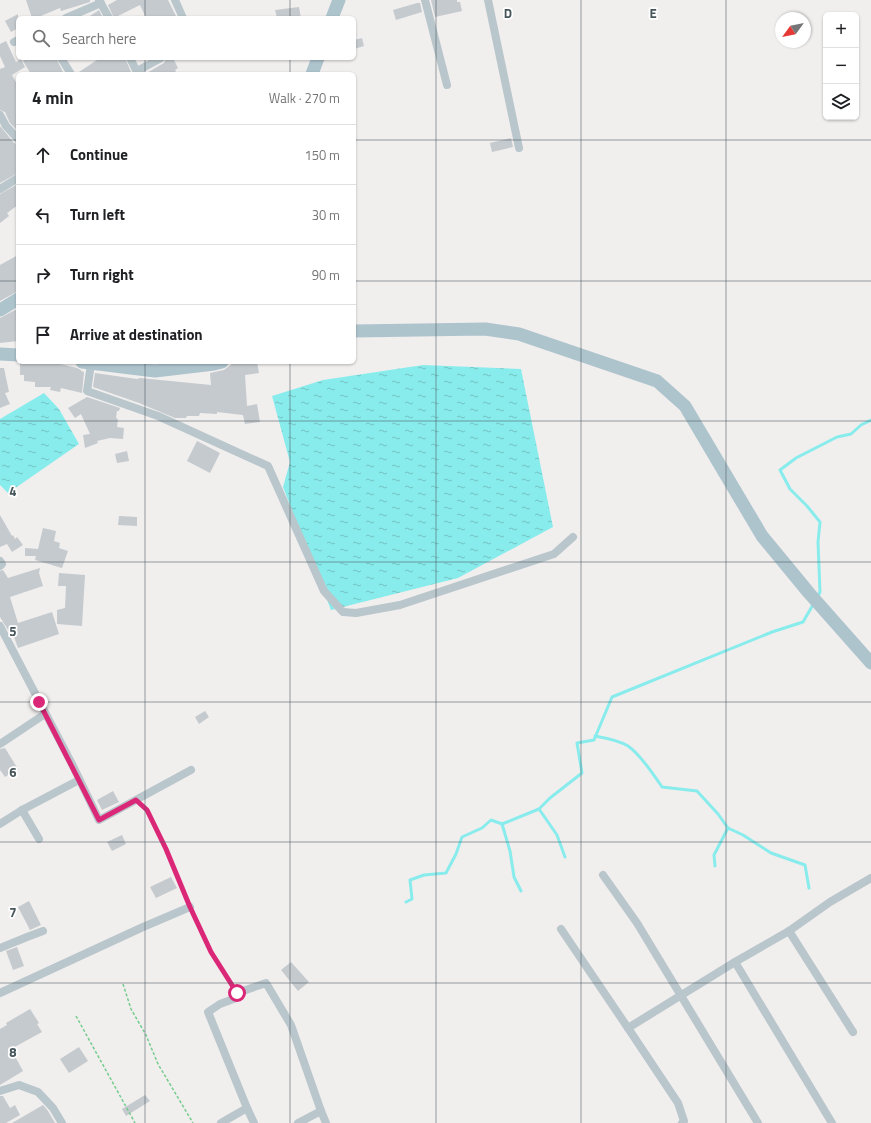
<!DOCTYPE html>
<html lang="en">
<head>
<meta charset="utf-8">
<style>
	body { margin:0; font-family:"Titillium Web",sans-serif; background:#f2f2f2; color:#202124 }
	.controls { position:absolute; right:12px; top:12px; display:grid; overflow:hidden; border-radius:6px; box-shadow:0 1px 3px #0004 }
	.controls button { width:36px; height:36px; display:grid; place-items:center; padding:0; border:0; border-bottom:1px solid #e0e0e0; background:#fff; color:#202124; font:20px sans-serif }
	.compass { position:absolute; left:775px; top:12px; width:36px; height:36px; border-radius:50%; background:#fff; box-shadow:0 1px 3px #0004; rotate:237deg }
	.stop { position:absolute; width:12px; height:12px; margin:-9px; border:3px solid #db2777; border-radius:50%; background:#fff }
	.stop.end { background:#db2777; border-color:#fff; box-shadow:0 1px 4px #0008 }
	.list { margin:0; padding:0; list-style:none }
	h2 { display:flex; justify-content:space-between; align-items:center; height:52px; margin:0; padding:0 16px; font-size:17px }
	h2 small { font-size:13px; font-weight:400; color:#757577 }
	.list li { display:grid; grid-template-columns:26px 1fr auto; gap:12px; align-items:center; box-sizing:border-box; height:60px; padding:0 16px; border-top:1px solid #e0e0e0 }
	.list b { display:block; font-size:15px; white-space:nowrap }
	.list em { font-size:13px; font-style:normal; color:#757577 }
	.icon { flex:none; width:22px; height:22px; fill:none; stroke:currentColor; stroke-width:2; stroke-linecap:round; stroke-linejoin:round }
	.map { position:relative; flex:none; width:871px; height:1123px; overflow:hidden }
	.search { position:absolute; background:#fff; box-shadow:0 1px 3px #0004; left:16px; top:16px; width:340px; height:44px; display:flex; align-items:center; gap:10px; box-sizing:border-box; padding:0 14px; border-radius:6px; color:#757577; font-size:15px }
	.panel { position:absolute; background:#fff; box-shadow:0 1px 3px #0004; left:16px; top:72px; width:340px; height:292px; border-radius:6px }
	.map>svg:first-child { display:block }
	.water { fill:url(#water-ripples) }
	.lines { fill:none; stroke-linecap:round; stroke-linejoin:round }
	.stream { stroke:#89ecec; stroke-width:3 }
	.building { fill:#c5cace }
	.path { stroke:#74cd8e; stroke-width:1.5; stroke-dasharray:3 2; stroke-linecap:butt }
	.minor { stroke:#b9c6cb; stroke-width:8 }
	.primary { stroke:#adc4cd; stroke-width:13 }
	.route { stroke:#db2777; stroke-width:5 }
	.grid { fill:none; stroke:#46565b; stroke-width:1; stroke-opacity:0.55 }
	.grid-label { font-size:13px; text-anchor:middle; font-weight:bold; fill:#46565b; stroke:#fff; stroke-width:3.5; stroke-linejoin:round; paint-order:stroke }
</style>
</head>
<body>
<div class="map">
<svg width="871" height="1123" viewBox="0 0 871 1123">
	<defs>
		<pattern id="water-ripples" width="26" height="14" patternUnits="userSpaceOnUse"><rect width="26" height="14" fill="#89ecec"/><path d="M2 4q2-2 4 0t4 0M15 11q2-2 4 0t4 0" fill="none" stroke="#72c2c2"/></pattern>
	</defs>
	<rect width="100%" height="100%" fill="#f1eeee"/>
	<g class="water">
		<polygon points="423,365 521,369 553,527 458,578 331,610 283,487 290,462 272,396 323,380"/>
		<polygon points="44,393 59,409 79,444 8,493 0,485 0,419"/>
	</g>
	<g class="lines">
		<g class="stream">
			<polyline points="818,596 820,592 818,542 820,522 807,506 790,489 780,470 796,458 837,437 851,434 861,425 871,420"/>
			<path d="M595 736C606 738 619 740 628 746 640 754 654 775 662 787L697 791 718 814 728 828 714 855 715 866"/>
			<polyline points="539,809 557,835 565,857"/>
			<polyline points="502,824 510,851 514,877 521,891"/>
			<polyline points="728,828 743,835 771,853 805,865 809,888"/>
			<polyline points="406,902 412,899 410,880 424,875 446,873 456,854 462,837 482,828 491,820 502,824 539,809 550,798 582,773 577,743 594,740 612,697 772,632 803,622 814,603"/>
		</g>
	</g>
	<g class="building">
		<polygon points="26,0 90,0 90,2 61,11 60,8 36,18 32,18"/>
		<polygon points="117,0 168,0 177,18 146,18 140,5 114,18 108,5"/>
		<polygon points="431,0 457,0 457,2 460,2 462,11 435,17"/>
		<polygon points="417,3 420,3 422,12 396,20 393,10"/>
		<polygon points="299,7 301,18 277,18 275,10"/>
		<polygon points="99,10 103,18 87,18"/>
		<polygon points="18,14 18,28 11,32 5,21"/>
		<polygon points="362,38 364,46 354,49 354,40"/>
		<polygon points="6,41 16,62 21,59 25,67 12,75 18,86 18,131 10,123 5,112 0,110 0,69 5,67 0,56 0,44"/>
		<polygon points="28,58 56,58 64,74 31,74 23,61"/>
		<polygon points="100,58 125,58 131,72 128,74 76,74"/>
		<polygon points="166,58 173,58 178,68 175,70 177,74 145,74 164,63"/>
		<polygon points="0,126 14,143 18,144 18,173 0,183"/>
		<polygon points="511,138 513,147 492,152 490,143"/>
		<polygon points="18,184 18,205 7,213 9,216 0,223 0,194"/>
		<polygon points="18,255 18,291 0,301 0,265"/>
		<polygon points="15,310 16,310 18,341 0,343 0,318"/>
		<polygon points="20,362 56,362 56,363 77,368 81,370 81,371 84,372 82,393 61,388 60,392 50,390 51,387 35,387 35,382 24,381 24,375 20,375"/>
		<polygon points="241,362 257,362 259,373 245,375 247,406 257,404 260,422 245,424 243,415 217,412 217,414 200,413 199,416 187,416 186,418 175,418 139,403 93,387 95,373 137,379 140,378 211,385 210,373 224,370 232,364"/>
		<polygon points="0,368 4,368 9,392 5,393 10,404 0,408"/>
		<polygon points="87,397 120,408 119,411 117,411 116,418 118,419 117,427 124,428 123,439 110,438 97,441 98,443 85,448 83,435 90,434 81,414 75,418 68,408"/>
		<polygon points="197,441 220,453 210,473 187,461"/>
		<polygon points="127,451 129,461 117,463 115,454"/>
		<polygon points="0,515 12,536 13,535 15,539 17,537 23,545 12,552 7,544 0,547"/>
		<polygon points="119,516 137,517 137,526 118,525"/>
		<polygon points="43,528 56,531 54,541 60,543 59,548 68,551 62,568 35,560 36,556 25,556 25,548 38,549"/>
		<polygon points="40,568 39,573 43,586 10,597 18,623 52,612 59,634 18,648 14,637 13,638 0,617 0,571 3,570 8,578"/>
		<polygon points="59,573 85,575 82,626 57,624 57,610 65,608 66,586 58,586"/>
		<polygon points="205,711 209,717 199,724 195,717"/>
		<polygon points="5,748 18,769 5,777 0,770 0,749"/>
		<polygon points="113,791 119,802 102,810 97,800"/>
		<polygon points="122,835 126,844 112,851 107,842"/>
		<polygon points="171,877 177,888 156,898 150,887"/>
		<polygon points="29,901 41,925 30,930 18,907"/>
		<polygon points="17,947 24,966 13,970 6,951"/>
		<polygon points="291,962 309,982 298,991 281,970"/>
		<polygon points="30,1009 39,1023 37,1024 42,1032 11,1049 23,1071 0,1085 0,1029 7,1025 6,1023"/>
		<polygon points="79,1047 88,1061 69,1073 60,1059"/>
		<polygon points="145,1095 150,1101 126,1116 122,1109"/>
		<polygon points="0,1096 3,1096 10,1108 15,1105 20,1115 6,1123 0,1123"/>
		<polygon points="43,1105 48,1111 55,1123 12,1123"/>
	</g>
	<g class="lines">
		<g class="path">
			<polyline points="142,806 147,810 166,849 187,899"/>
			<polyline points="194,915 211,951 232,986"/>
			<polyline points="123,984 131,1009 146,1035 158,1064 193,1123"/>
			<polyline points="76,1016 135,1123"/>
		</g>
		<g class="minor">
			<polyline points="99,0 109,18"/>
			<polyline points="175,0 183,18"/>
			<polyline points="425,0 447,85"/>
			<polyline points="488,0 519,148"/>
			<polyline points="66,18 101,3"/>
			<polyline points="14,42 18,40"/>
			<polyline points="61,58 71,74"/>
			<polyline points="130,58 138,74"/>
			<polyline points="137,71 161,58"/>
			<polyline points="0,115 6,126 18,139"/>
			<polyline points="0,189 18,178"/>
			<polyline points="91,364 87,391 158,416 268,466 324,591 343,612 356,613 400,605 554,554 573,537"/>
			<polyline points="0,561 2,564 0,566"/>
			<polyline points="0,626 73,766 99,820 191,770"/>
			<polyline points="0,744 45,714"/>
			<polyline points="22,810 39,839"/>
			<polyline points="0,824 22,810 79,780"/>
			<polyline points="603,875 637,923 758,1123"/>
			<polyline points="561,929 628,1028 735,962 789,931 830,902 871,878"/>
			<polyline points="789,931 853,1032"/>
			<polyline points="0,948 27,937 43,931"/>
			<polyline points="735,962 832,1123"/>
			<polyline points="0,993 143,927 190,907"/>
			<polyline points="628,1028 678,1103 684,1121 682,1123"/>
			<polyline points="0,1091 19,1085 38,1092 53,1108 62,1123"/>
			<polyline points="221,1123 247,1108"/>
			<polyline points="254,1123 247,1108 208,1012 220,1004 236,998 237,993 266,983 291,1025 321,1111 326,1123"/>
			<polyline points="298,1123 321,1111"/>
		</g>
		<g class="primary">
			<polyline points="332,18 339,0"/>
			<polyline points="312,74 318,58"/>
			<polyline points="0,310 18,299"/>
			<polyline points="354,331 485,329 519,334 657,381 685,406 762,536 809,593 871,663"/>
			<polyline points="0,354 18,355"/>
			<polyline points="82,362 155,371 214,364 222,362"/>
		</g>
	</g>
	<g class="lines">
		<polyline class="route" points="39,702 99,820 136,800 147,810 166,849 190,907 211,952 237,993"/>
	</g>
	<path class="grid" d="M145 0V18M290 0V18M436 0V1123M581 0V1123M726 0V1123M145 58V74M290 58V74M0 140H18M354 140H871M0 281H18M354 281H871M145 362V1123M290 362V1123M0 421H871M0 562H871M0 702H871M0 842H871M0 983H871"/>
	<g class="grid-label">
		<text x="508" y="18">D</text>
		<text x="653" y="18">E</text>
		<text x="13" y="496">4</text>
		<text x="13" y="636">5</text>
		<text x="13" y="777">6</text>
		<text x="13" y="917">7</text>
		<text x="13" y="1057">8</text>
	</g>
</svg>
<div class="controls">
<button>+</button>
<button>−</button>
<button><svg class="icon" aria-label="layers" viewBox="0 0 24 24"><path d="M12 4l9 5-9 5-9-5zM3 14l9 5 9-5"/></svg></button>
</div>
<svg class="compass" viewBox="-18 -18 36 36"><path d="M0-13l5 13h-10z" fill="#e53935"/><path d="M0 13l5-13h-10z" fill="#757577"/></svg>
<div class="stop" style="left:237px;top:993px"></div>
<div class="stop end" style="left:39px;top:702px"></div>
<div class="search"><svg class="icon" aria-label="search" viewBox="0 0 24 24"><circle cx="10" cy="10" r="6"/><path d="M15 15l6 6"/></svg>Search here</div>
<section class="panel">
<h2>4 min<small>Walk · 270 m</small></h2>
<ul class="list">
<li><svg class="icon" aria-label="ahead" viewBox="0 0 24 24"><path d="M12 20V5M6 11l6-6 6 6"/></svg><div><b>Continue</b></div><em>150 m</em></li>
<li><svg class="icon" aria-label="left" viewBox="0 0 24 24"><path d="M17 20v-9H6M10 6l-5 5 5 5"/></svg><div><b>Turn left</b></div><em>30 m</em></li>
<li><svg class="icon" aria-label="right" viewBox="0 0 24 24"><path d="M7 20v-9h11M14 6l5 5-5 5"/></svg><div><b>Turn right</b></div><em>90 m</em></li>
<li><svg class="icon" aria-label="arrive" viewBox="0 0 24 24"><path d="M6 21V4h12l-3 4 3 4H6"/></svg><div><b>Arrive at destination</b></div></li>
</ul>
</section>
</div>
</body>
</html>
